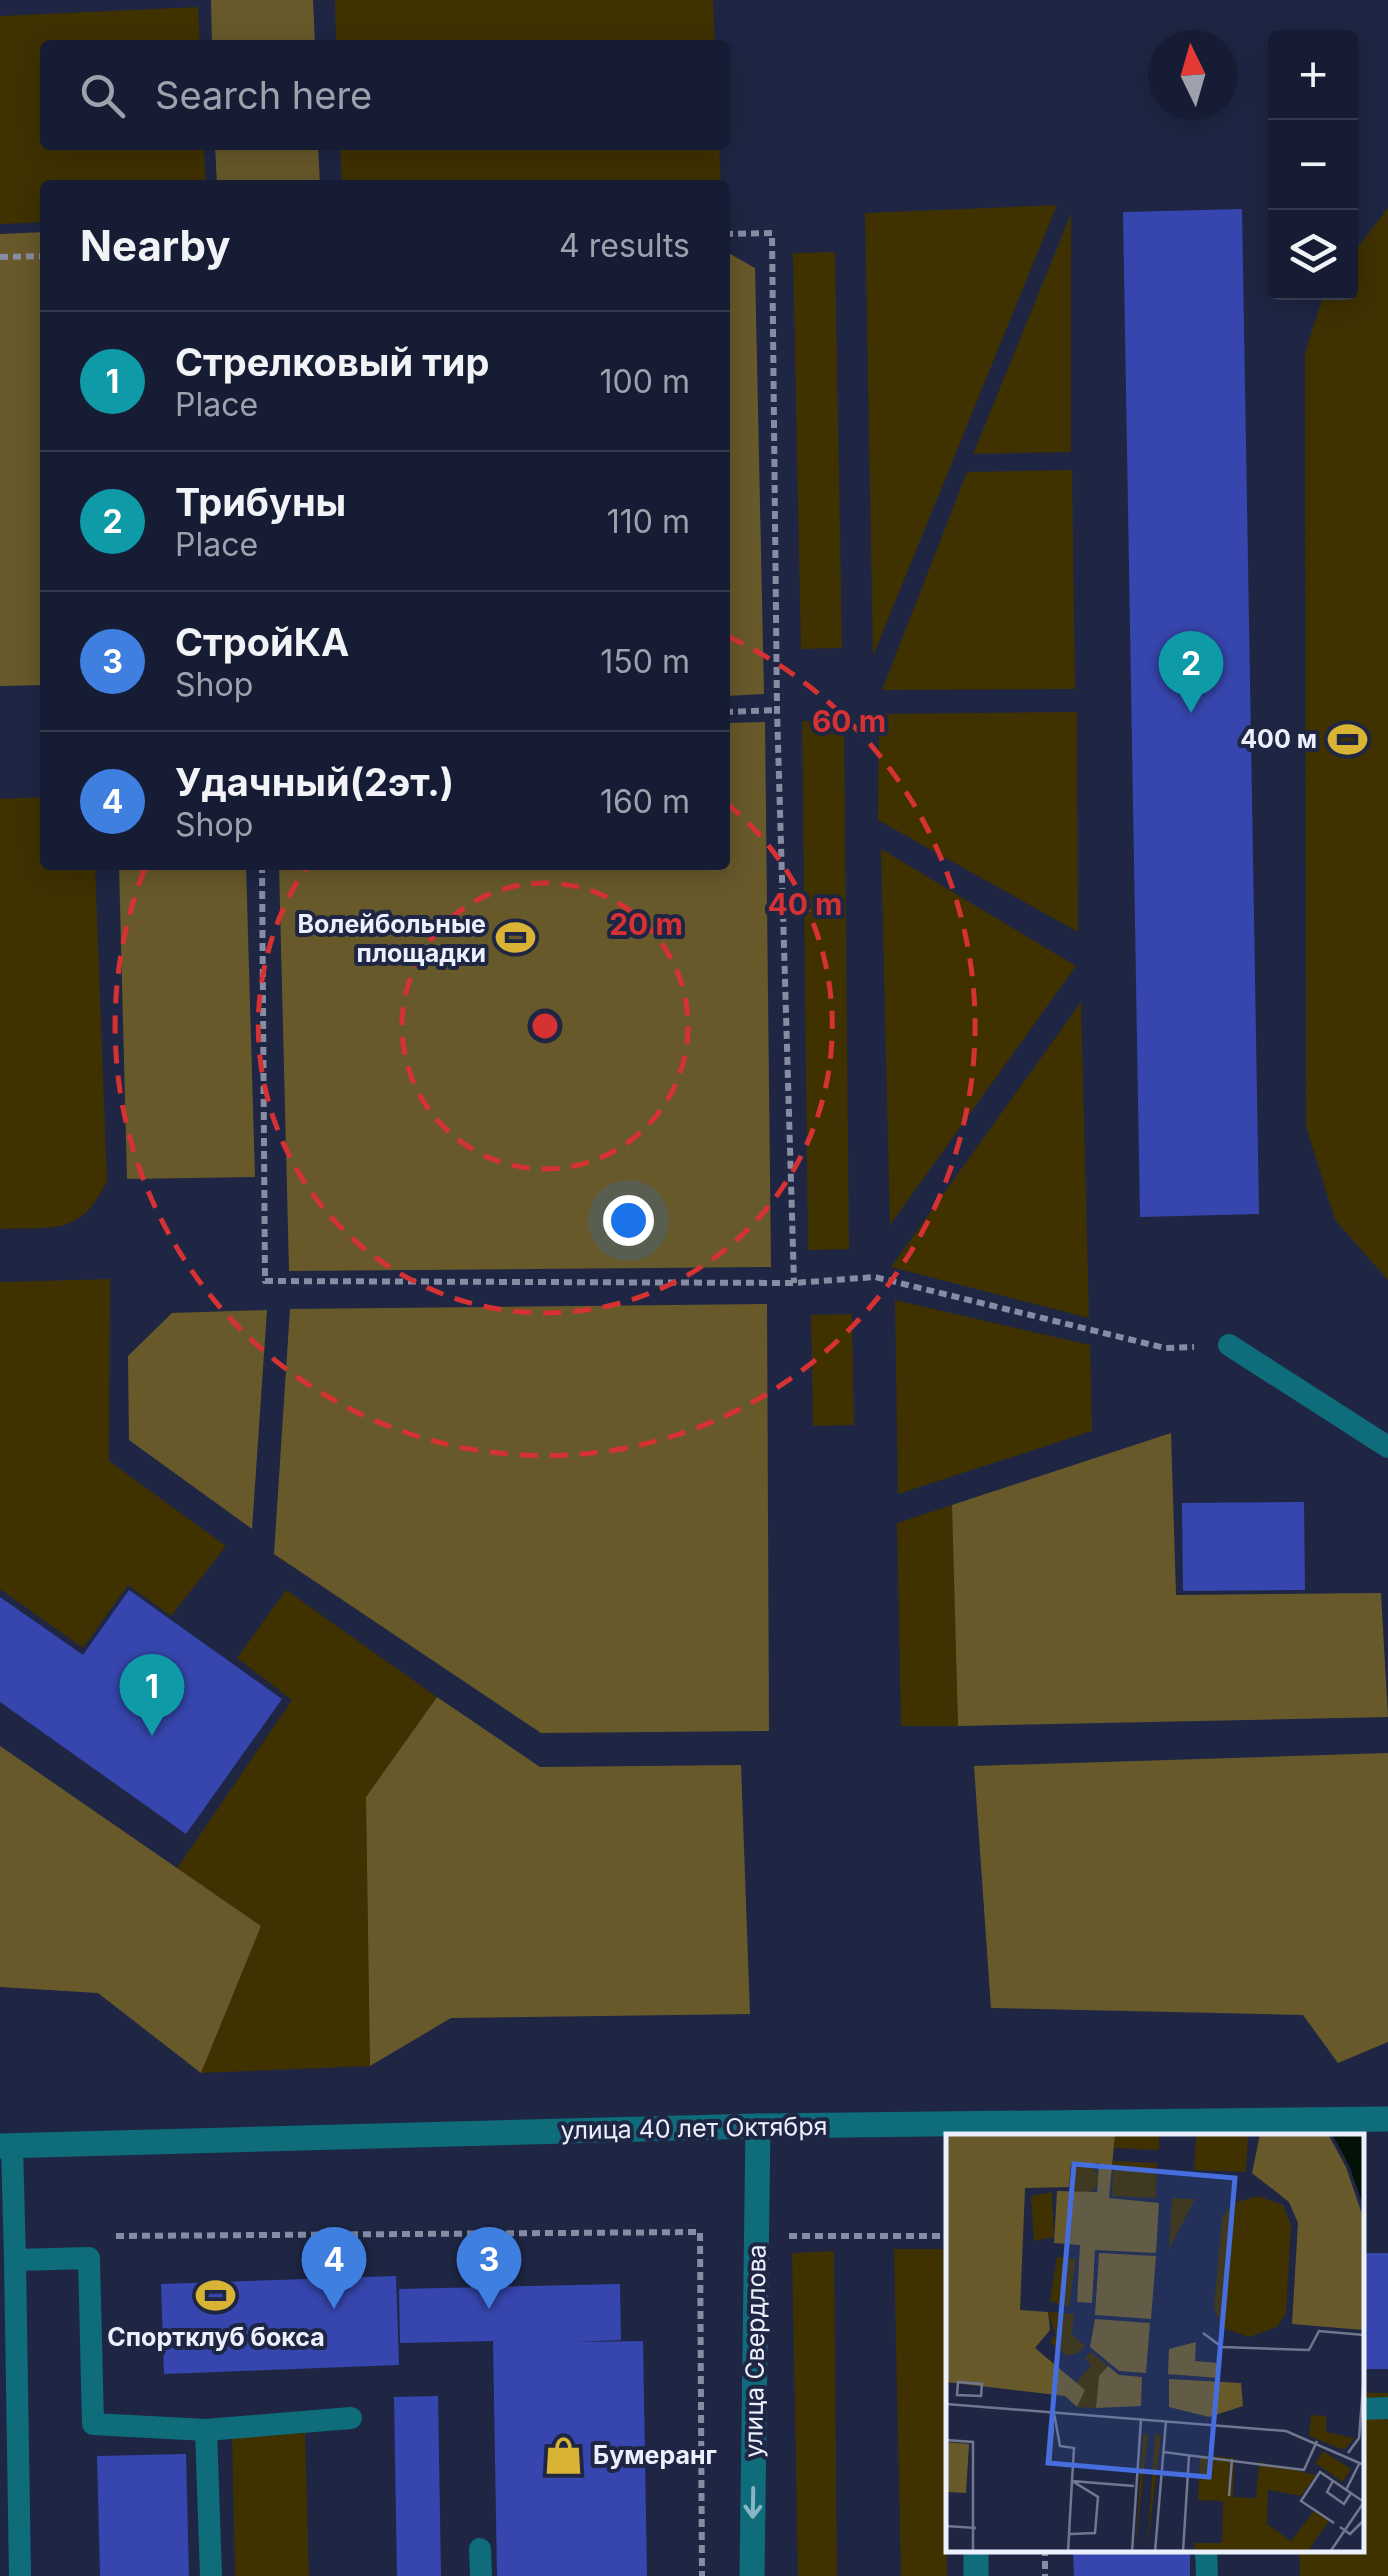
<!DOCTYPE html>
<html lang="en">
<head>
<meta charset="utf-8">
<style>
	body { margin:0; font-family:Inter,sans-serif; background:#23293f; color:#f1f3f6 }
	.controls { position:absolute; right:30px; top:30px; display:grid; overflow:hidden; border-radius:10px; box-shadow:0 5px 25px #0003 }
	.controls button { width:90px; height:90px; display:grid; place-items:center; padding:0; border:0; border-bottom:2px solid #353a4e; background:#161c33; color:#f1f3f6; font:50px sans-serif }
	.compass { position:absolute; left:1148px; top:30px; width:90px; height:90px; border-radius:50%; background:#161c33; box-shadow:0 5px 25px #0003; rotate:355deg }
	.you { position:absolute; left:628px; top:1220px; width:35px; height:35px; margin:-25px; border:8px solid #fff; border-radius:50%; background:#1a73e8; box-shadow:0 0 0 15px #1a73e833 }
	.badge { display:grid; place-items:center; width:65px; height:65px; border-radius:50%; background:#8c9099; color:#fff; font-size:32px; font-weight:700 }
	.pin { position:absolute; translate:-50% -82px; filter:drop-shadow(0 2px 5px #0008) }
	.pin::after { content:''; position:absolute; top:52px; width:35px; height:30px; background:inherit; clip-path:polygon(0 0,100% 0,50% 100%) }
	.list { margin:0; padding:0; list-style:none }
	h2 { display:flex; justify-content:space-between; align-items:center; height:130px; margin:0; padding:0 40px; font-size:42px }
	h2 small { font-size:32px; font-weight:400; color:#9ea1ac }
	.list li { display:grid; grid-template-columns:65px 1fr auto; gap:30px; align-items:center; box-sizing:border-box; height:140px; padding:0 40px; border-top:2px solid #353a4e }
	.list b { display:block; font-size:38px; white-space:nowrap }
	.list p { margin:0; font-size:32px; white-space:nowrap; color:#9ea1ac }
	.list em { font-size:32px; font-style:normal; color:#9ea1ac }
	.icon { flex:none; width:55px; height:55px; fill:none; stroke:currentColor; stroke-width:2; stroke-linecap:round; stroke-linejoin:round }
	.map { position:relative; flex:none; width:1388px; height:2576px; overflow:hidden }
	.search { position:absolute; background:#161c33; box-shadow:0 5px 25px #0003; left:40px; top:40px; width:690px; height:110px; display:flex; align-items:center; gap:25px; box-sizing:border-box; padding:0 35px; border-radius:10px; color:#9ea1ac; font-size:38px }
	.panel { position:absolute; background:#161c33; box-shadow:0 5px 25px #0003; left:40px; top:180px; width:690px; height:690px; border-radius:10px }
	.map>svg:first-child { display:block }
	.green { fill:#3f3100 }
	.forest { fill:#68592b }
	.building { fill:#3646ae }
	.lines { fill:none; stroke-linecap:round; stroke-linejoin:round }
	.path { stroke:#868ca1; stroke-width:6; stroke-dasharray:8 5; stroke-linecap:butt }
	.service { stroke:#0e6c7b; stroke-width:22 }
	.tertiary { stroke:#0e6c7b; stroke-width:25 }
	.oneway { stroke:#88b5c2 }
	.ring { fill:none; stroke:#d73233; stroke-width:5; stroke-dasharray:18 12 }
	.labels { text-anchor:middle; stroke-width:8; stroke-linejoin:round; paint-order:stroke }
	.poi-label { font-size:25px; font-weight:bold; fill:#ecf0fc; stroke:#1e2644; text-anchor:end }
	.street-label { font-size:25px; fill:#ecf0fc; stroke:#1e2644 }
	.inset-road { fill:none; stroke:#70778e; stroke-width:2.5 }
	.view { fill:#466edf; fill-opacity:0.15; stroke:#466edf; stroke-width:5 }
	.inset-edge { fill:none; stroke:#ecf0fc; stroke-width:5 }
	.centre { fill:#d73233; stroke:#1e2644; stroke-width:5 }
	.ring-label { font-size:30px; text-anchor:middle; font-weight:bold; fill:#d73233; stroke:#1e2644; stroke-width:8; stroke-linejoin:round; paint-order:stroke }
</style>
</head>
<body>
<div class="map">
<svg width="1388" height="2576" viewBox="0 0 1388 2576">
	<rect width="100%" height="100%" fill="#1e2644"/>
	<g class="green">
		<polygon points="335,0 713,0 715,45 336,45"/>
		<polygon points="198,7 200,45 45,45 45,145 204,145 206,185 45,185 45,222 0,224 0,16"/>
		<polygon points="340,145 719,145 721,185 342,185"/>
		<polygon points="1057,205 873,656 865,213"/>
		<polygon points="1388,208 1388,1280 1335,1220 1306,1126 1305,353 1324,293 1350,292 1351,256"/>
		<polygon points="1071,214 1071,452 973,454"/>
		<polygon points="835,252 842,648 801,649 793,253"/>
		<polygon points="1072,470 1075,689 882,690 967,472"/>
		<polygon points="1077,712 1078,932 878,820 879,714"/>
		<polygon points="844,720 849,1249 808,1250 802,721"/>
		<path d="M45 797V865H95L107 1181C81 1236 54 1227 0 1229V799Z"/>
		<polygon points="881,849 1076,966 890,1225"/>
		<polygon points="1081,1002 1089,1318 891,1267"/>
		<polygon points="110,1279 109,1461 226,1546 171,1616 128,1585 83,1648 0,1589 0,1282"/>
		<polygon points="895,1300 1090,1345 1092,1431 898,1494"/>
		<polygon points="852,1314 854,1425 813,1426 811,1315"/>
		<polygon points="952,1505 958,1726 901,1726 897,1523"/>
		<polygon points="286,1590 437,1697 366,1797 370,2066 201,2073 261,1926 177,1868 292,1700 237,1658"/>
		<polygon points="894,2249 943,2249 947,2576 901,2576"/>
		<polygon points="834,2251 837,2576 798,2576 792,2253"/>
		<polygon points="1361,2393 1388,2393 1388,2576 1300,2576 1299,2549 1360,2548"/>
		<polygon points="305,2433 309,2576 235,2576 232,2435"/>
	</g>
	<g class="forest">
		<polygon points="211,0 313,0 315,45 212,45"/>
		<polygon points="215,145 318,145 320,185 217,185"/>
		<polygon points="45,232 45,685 0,686 0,234"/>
		<polygon points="725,251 755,268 764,694 725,696"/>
		<polygon points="765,722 771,1267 289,1271 279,865 725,865 725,723"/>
		<polygon points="119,865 246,865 255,1177 127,1179"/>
		<polygon points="767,1304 769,1731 541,1733 274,1554 290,1309"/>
		<polygon points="267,1310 252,1529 129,1440 128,1356 172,1313"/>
		<polygon points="1171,1433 1176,1595 1381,1593 1388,1717 958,1726 952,1505"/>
		<polygon points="437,1697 540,1767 741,1765 750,2014 451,2018 370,2066 366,1797"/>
		<polygon points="0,1746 261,1926 201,2073 98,1993 0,1987"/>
		<polygon points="1388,1753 1388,2042 1338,2063 1303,2015 991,2008 974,1766"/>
	</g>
	<g class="building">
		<polygon points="1242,209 1259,1214 1140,1217 1123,212"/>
		<polygon points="1304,1502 1305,1590 1183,1591 1182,1503"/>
		<polygon points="129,1590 282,1699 186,1834 0,1702 0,1597 83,1655"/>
		<rect x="1360" y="2253" width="28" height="116"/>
		<polygon points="396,2276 399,2365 164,2374 161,2284"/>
		<polygon points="620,2284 621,2340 575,2342 643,2341 647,2576 497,2576 493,2341 400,2343 399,2289"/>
		<polygon points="438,2396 441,2576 397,2576 394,2397"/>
		<polygon points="186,2454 189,2576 100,2576 97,2456"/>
		<polygon points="1073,2548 1190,2548 1190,2576 1074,2576"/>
	</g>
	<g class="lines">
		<g class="path">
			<polyline points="725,234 772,233 777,710 794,1283"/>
			<polyline points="0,257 45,256"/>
			<polyline points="725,712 777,710"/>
			<polyline points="262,865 265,1281 794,1283 875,1277 1165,1348 1194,1347"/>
			<polyline points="116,2236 700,2232 702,2576"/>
			<polyline points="789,2236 948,2236"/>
			<polyline points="1045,2548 1045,2576"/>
		</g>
		<g class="service">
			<polyline points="1229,1345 1388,1447"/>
			<polyline points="12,2146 15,2260 89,2258 93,2424 206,2430 211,2576"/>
			<polyline points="15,2260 20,2576"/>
			<polyline points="1360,2409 1388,2408"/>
			<polyline points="206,2430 351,2418"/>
			<polyline points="1206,2548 1207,2576"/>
			<polyline points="480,2549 481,2576"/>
		</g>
		<g class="tertiary">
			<polyline points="0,2146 758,2126 1388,2119"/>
			<polyline points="976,2548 976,2576"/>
			<polyline points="752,2576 758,2126"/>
		</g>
	</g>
	<defs><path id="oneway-shaft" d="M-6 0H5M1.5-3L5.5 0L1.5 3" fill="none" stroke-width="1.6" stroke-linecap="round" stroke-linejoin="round" transform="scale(2.5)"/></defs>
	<use class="oneway" href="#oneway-shaft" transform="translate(753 2503) rotate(91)"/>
	<g class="ring">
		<circle cx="545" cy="1026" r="143"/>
		<path d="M726 803A287 287 0 1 1 307 866"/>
		<path d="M727 636A430 430 0 1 1 145 868"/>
	</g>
	<defs>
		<symbol id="stadium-bare" viewBox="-9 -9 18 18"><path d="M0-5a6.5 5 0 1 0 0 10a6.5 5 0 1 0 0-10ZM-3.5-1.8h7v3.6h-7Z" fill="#d9b334" stroke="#1e2644" stroke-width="2.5" paint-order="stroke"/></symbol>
		<symbol id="shop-bare" viewBox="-9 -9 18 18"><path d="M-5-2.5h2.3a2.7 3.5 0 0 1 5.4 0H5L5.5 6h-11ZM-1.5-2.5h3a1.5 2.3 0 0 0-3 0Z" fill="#d9b334" stroke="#1e2644" stroke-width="2.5" paint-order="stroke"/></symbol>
	</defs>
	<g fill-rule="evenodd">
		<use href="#stadium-bare" x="1320" y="712" width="55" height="55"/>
		<use href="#stadium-bare" x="488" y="910" width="55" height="55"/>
		<use href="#stadium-bare" x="188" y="2268" width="55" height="55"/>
		<use href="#shop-bare" x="536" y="2428" width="55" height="55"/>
	</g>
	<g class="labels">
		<g class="poi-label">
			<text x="1317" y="748">400 м</text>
			<text x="486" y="933">Волейбольные<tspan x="486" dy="29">площадки</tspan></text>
			<text x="216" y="2346" text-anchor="middle">Спортклуб бокса</text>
			<text x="593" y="2464" text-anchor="start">Бумеранг</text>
		</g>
		<g class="street-label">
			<text transform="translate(694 2128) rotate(-1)" y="9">улица 40 лет Октября</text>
			<text transform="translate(755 2351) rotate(-89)" y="9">улица Свердлова</text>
		</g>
	</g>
	<g transform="translate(946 2134)">
		<rect width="418" height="418" fill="#1e2644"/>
		<path d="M169 0H213V16L168 14ZM250 0H302L300 38 248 36ZM167 27 211 29 210 64 166 62ZM124 45a14 14 0 1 1 28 0a14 14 0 1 1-28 0ZM106 58 108 103 88 107 85 62ZM313 62 337 71 345 90 340 179 331 193 303 203 277 194 268 174 276 84 287 69ZM226 64 249 65 223 115ZM111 123 130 125 123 173 104 167ZM102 178 128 180 126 201 139 212 132 219 121 222 104 208 110 201ZM145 218 162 232 153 243 150 274 131 273 139 256 130 249 145 231 139 225ZM365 281 380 282V298L408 304 398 316 363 302ZM197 300H202L189 417ZM209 300 215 301 201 418ZM377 317 405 335 397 348 369 329ZM254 321 288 324 287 363 310 364 313 328 370 341 355 362 322 356 321 390 345 407 368 377 383 387 362 417 248 418V409H276L277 367 252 366Z" fill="#3f3100"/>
		<path d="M0 0H169L163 64 213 69 210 119 149 116 146 169 131 168 134 111 108 109 111 57 151 58 153 29H125L123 53 79 54 74 176 102 178 104 196 89 214 139 256 131 273 119 262 0 248ZM314 0H382L400 33 417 83V196L346 190 352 89 343 68 306 39ZM153 119 210 122 205 185 149 181ZM149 185 204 189 200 239 173 237 144 213ZM250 208 249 227 272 229V244L222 240 223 215ZM162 232 173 241 196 243 195 272 150 274 153 242ZM223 245 295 249 297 272 263 283 223 273ZM0 308 23 310 20 359 0 358Z" fill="#68592b"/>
		<path d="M386 0H417V71L403 31Z" fill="#031207"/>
		<path class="inset-road" d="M257 199 276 213 363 216 373 197 418 201M12 248 36 250 35 262 11 261ZM0 270 340 297 418 331M108 279 114 312 128 314 126 347 188 352M0 306 27 308V418M217 318 358 336 371 307M402 319 413 304 418 239M104 330 107 293M387 347 381 358 398 370 405 359M400 356 414 328M283 362 286 325M388 389 355 367 374 338 418 368M0 392 30 394M394 393 404 400 418 386M122 418 126 347 152 363 149 399 124 400M186 418 195 285M209 418 220 287M237 418 243 322M384 418 418 368"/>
		<path class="view" d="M128 30 289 44 263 343 102 329Z"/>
		<rect width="418" height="418" class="inset-edge"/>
	</g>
	<circle cx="545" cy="1026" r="15" class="centre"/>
	<g class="ring-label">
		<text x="849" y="732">60 m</text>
		<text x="805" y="915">40 m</text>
		<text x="646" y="935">20 m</text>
	</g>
</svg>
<div class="controls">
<button>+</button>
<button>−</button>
<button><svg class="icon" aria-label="layers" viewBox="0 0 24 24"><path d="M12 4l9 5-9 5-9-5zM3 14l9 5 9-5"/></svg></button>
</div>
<svg class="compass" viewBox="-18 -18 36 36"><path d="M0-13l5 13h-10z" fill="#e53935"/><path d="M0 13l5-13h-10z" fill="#9ea1ac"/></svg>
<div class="you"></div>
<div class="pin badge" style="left:152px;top:1736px;background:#0f9aa8">1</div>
<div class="pin badge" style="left:1191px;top:713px;background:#0f9aa8">2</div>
<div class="pin badge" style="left:489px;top:2309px;background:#3f7fe0">3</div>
<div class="pin badge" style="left:334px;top:2309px;background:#3f7fe0">4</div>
<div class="search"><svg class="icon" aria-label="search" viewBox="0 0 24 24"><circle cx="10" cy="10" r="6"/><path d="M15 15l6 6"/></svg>Search here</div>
<section class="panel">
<h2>Nearby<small>4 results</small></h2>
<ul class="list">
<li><span class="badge" style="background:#0f9aa8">1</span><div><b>Стрелковый тир</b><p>Place</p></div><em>100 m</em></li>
<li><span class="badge" style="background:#0f9aa8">2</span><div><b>Трибуны</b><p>Place</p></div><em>110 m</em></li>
<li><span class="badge" style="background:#3f7fe0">3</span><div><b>СтройКА</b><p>Shop</p></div><em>150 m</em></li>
<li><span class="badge" style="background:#3f7fe0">4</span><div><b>Удачный(2эт.)</b><p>Shop</p></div><em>160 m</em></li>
</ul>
</section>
</div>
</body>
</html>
